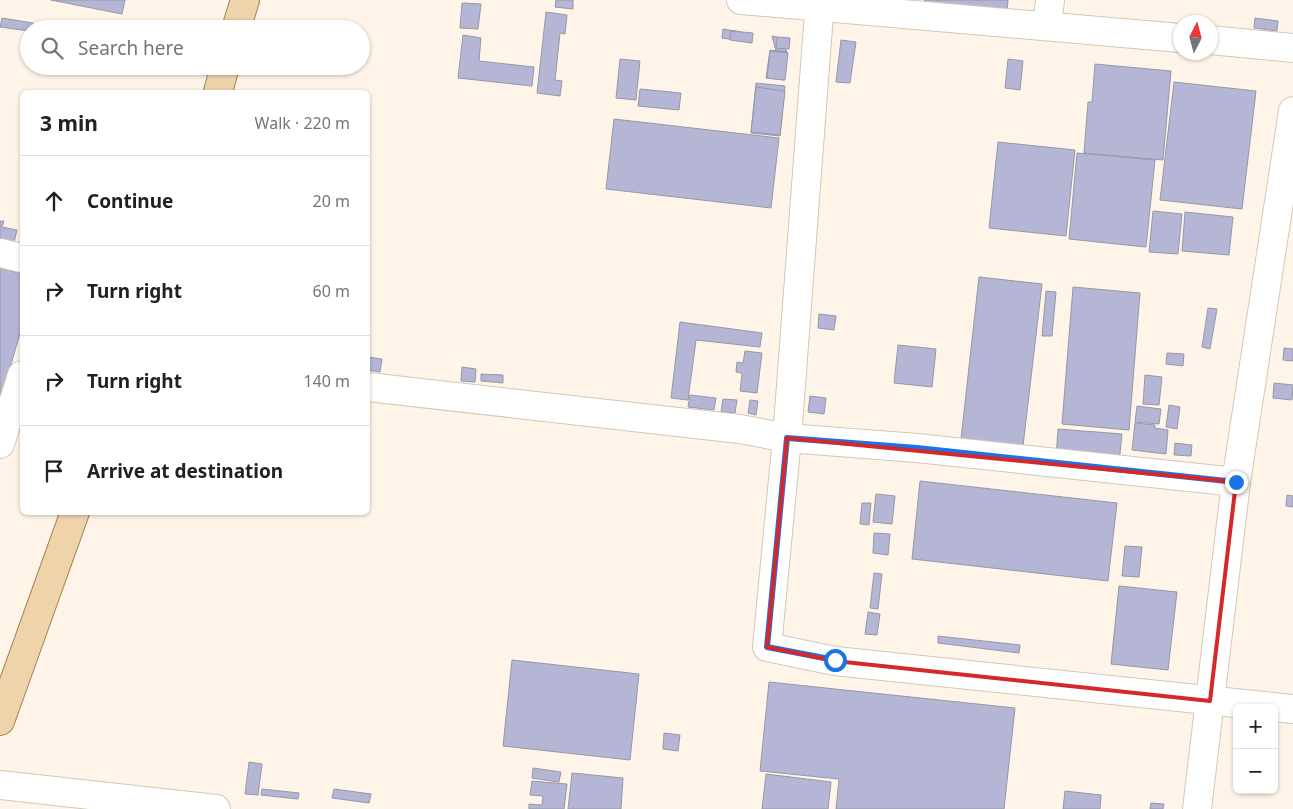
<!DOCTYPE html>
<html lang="en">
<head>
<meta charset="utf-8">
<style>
	body { margin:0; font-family:"Noto Sans",sans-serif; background:#f6f6f6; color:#202124 }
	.controls { position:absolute; right:15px; bottom:15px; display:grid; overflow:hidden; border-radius:8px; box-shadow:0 1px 4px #0004 }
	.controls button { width:45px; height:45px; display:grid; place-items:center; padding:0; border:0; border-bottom:1px solid #e0e0e0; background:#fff; color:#202124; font:25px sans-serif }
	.compass { position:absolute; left:1173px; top:15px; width:45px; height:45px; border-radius:50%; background:#fff; box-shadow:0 1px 4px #0004; rotate:6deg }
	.stop { position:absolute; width:15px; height:15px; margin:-11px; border:4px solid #1a73e8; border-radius:50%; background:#fff }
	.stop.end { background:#1a73e8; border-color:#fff; box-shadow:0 1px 5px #0008 }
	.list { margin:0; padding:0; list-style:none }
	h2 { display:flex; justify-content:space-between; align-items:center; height:65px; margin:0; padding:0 20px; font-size:21px }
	h2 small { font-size:16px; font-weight:400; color:#757577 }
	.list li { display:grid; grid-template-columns:32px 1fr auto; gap:15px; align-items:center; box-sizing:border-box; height:90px; padding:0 20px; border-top:1px solid #e0e0e0 }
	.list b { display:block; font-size:19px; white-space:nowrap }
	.list em { font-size:16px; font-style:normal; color:#757577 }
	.icon { flex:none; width:28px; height:28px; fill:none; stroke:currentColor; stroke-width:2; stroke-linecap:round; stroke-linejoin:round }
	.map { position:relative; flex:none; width:1293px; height:809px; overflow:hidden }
	.search { position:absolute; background:#fff; box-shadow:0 1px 4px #0004; left:20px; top:20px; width:350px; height:55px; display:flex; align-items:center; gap:12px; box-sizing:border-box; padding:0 18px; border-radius:28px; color:#757577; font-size:19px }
	.panel { position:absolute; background:#fff; box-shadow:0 1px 4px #0004; left:20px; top:90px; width:350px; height:425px; border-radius:8px }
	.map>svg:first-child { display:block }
	.building { fill:#b5b6d5; stroke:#9697a8 }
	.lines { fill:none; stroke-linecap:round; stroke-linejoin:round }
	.minor-casing { stroke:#d3c7b8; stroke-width:30 }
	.major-casing { stroke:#a08052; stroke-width:30 }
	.minor { stroke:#fff; stroke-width:28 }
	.major { stroke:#efd4ab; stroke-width:28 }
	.route { stroke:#1a73e8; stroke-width:6 }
	.marked { fill:none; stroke:#d62828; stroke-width:4; stroke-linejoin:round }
</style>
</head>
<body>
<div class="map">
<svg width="1293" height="809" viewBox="0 0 1293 809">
	<rect width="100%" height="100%" fill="#fef4e8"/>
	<g class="building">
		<polygon points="51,0 125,0 122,14"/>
		<polygon points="556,0 573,0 573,9 555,7"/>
		<polygon points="925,0 1008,0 1007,11 924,2"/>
		<polygon points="462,3 481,4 478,29 460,28"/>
		<polygon points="546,12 567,15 565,34 560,33 555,80 562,81 560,96 537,93"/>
		<polygon points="2,18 33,23 32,29 29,29 29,31 0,27"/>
		<polygon points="1255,18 1278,21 1277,31 1254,28"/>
		<polygon points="723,29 742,32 741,41 722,38"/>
		<polygon points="731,31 753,33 752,43 730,40"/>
		<polygon points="463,35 481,38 479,61 534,67 532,86 458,78"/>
		<polygon points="772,36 781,38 787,52 776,51"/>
		<polygon points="777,37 790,38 789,49 776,48"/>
		<polygon points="841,40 856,42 850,83 836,82"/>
		<polygon points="770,50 787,52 784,80 766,78"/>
		<polygon points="770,51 788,53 785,80 767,78"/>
		<polygon points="620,59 640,61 636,100 616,98"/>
		<polygon points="1008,59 1023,61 1020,90 1005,88"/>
		<polygon points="1095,64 1171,71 1163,160 1084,153 1088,102 1092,102"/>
		<polygon points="1174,82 1256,91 1242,209 1160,200"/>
		<polygon points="756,83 785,86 780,136 751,133"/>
		<polygon points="756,87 785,91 780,135 751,132"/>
		<polygon points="640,89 681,93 679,110 638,106"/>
		<polygon points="614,119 779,138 771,208 606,189"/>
		<polygon points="998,142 1075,150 1066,236 989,228"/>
		<polygon points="1077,153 1155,160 1146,247 1069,239"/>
		<polygon points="1153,211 1182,214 1178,254 1149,252"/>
		<polygon points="1185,212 1233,217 1229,255 1182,251"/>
		<polygon points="0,221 4,221 2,227 17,230 14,243 0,240"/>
		<polygon points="0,268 22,274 22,327 0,401"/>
		<polygon points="979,277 1042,284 1023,446 961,439"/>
		<polygon points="1073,287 1140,293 1129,430 1062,424"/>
		<polygon points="1046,291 1056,292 1052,336 1042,336"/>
		<polygon points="1208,308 1217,309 1210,349 1202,347"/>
		<polygon points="819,314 836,316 834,330 818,328"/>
		<polygon points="680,322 762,333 760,347 696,340 688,400 671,398"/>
		<polygon points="898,345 936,349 932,387 894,383"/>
		<polygon points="1284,348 1293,349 1293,361 1283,360"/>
		<polygon points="745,351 762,353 757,393 740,391 742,373 736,372 737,362 743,363"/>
		<polygon points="1167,353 1184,354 1183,366 1166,364"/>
		<polygon points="368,357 382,359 380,372 368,370"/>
		<polygon points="462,367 476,369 475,382 461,381"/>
		<polygon points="481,374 503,375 503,383 481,381"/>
		<polygon points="1145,375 1162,377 1159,405 1143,404"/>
		<polygon points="1274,383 1293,385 1292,400 1273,398"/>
		<polygon points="690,395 716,398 714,410 688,407"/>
		<polygon points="810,396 826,398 824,414 808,412"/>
		<polygon points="723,399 737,400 735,413 721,412"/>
		<polygon points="750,400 758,401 756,415 748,413"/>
		<polygon points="1169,405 1180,407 1177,429 1166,427"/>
		<polygon points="1137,406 1161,409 1159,424 1135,422"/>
		<polygon points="1135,423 1155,425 1155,428 1168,430 1166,454 1132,450"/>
		<polygon points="1058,429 1122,434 1119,463 1056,458"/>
		<polygon points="1175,443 1192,445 1191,456 1174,455"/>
		<polygon points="920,481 1117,503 1108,581 912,559"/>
		<polygon points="876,494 895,496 892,524 873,522"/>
		<polygon points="1287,495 1293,496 1293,507 1286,506"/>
		<polygon points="862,503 871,503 869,525 860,524"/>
		<polygon points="874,533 890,534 888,555 873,553"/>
		<polygon points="1125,546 1142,547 1139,577 1122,576"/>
		<polygon points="874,573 882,574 878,609 870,608"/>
		<polygon points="1119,586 1177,592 1168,670 1111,664"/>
		<polygon points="868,612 880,614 877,635 865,634"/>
		<polygon points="938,636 1020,645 1019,653 938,643"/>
		<polygon points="512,660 639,674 630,760 503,746"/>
		<polygon points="769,682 1015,708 1004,809 836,809 839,779 760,771"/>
		<polygon points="664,733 680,735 678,751 663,749"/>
		<polygon points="249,762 262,764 258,795 245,794"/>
		<polygon points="533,768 561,772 559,782 532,778"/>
		<polygon points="572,773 623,778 621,809 568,809"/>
		<polygon points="766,774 831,782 828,809 762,809"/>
		<polygon points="532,781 567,784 564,809 529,809 529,804 542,805 543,796 530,795"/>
		<polygon points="262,789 299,793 298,799 261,795"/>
		<polygon points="334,789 371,794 369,803 332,798"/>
		<polygon points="1065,791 1101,795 1100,809 1063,809"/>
		<polygon points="1151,803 1164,804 1163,809 1150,809"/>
	</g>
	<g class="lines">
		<defs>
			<g id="minor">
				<polyline points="741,0 1180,38"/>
				<polyline points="820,0 787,438 767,647 835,661 1293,709"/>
				<polyline points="1047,26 1050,0"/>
				<polyline points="1210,40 1293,48"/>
				<polyline points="0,253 22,258"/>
				<polyline points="368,387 740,429 787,438 917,448 1236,482"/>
				<polyline points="0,444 22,375"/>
				<polyline points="0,785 216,809"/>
				<polyline points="1197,809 1236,482 1293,111"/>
			</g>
			<g id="major">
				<polyline points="236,29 245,0"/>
				<polyline points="218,92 225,66"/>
				<polyline points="0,721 75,512"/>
			</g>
		</defs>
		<use href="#minor" class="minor-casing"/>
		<use href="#major" class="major-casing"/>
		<use href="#minor" class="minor"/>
		<use href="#major" class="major"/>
	</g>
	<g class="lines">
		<polyline class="route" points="835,660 767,647 787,438 917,448 1236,482"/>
	</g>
	<path class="marked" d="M787 438 1236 482 1210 701 835 661 767 647Z"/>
</svg>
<div class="controls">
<button>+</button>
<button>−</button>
</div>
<svg class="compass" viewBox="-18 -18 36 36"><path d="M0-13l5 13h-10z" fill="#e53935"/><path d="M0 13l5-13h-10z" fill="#757577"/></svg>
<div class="stop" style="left:835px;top:660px"></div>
<div class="stop end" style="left:1236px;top:482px"></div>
<div class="search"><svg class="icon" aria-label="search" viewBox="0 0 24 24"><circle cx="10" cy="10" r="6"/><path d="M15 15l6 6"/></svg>Search here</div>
<section class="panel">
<h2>3 min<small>Walk · 220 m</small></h2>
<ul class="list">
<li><svg class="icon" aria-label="ahead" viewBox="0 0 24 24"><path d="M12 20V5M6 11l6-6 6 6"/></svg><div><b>Continue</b></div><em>20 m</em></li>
<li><svg class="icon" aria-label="right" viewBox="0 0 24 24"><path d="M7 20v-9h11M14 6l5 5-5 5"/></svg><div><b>Turn right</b></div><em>60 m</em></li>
<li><svg class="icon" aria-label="right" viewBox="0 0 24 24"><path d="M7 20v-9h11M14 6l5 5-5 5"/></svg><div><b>Turn right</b></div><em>140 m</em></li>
<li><svg class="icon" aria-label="arrive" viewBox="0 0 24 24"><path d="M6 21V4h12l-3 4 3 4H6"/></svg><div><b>Arrive at destination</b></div></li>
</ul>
</section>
</div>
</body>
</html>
